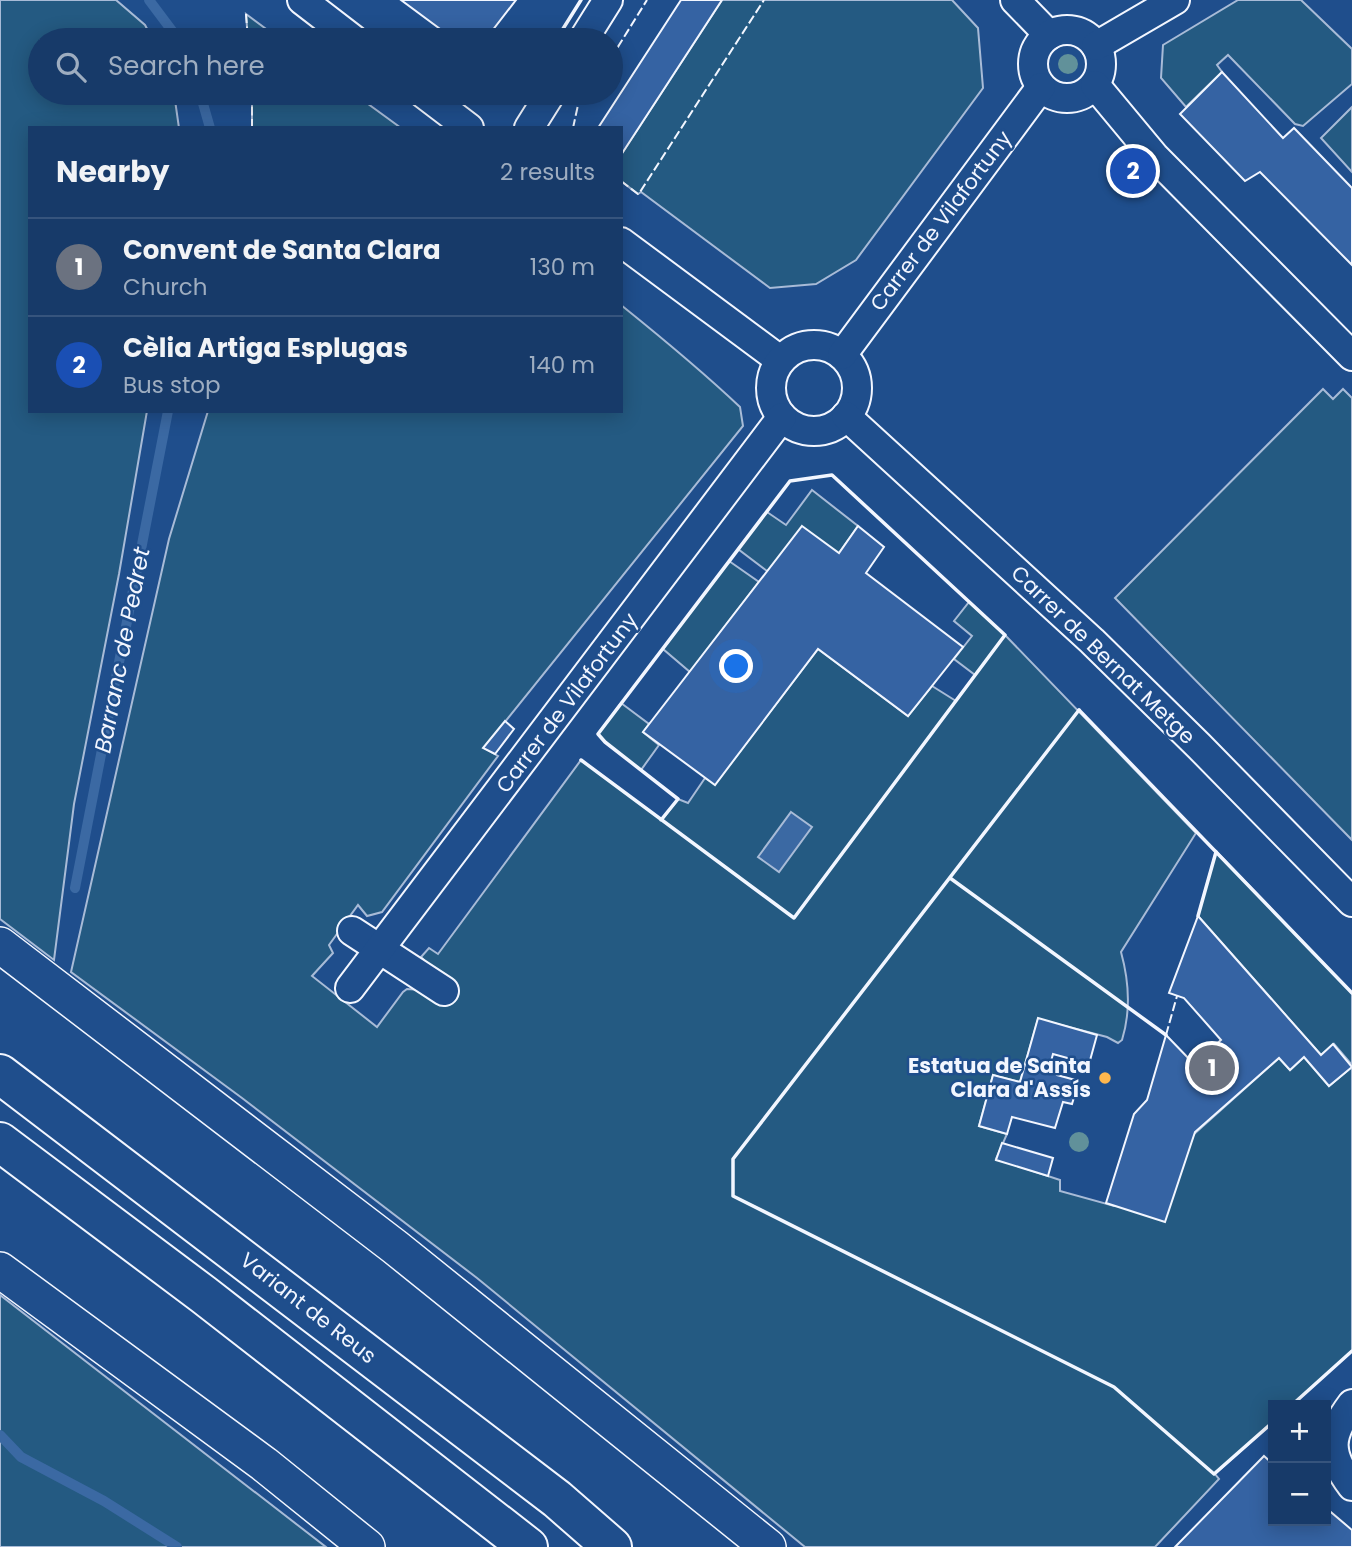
<!DOCTYPE html>
<html lang="en">
<head>
<meta charset="utf-8">
<style>
	body { margin:0; font-family:Poppins,sans-serif; background:#20416f; color:#f1f3f6 }
	.controls { position:absolute; right:21px; bottom:21px; display:grid; overflow:hidden; border-radius:0px; box-shadow:0 4px 18px #0003 }
	.controls button { width:63px; height:63px; display:grid; place-items:center; padding:0; border:0; border-bottom:2px solid #36547d; background:#173a69; color:#f1f3f6; font:35px sans-serif }
	.you { position:absolute; left:737px; top:667px; width:24px; height:24px; margin:-18px; border:5px solid #fff; border-radius:50%; background:#1a73e8; box-shadow:0 0 0 10px #1a73e833 }
	.badge { display:grid; place-items:center; width:46px; height:46px; border-radius:50%; background:#ffb74d; color:#fff; font-size:23px; font-weight:700 }
	.pin { position:absolute; translate:-50% -50%; border:4px solid #fff; box-shadow:0 2px 7px #0006 }
	.list { margin:0; padding:0; list-style:none }
	h2 { display:flex; justify-content:space-between; align-items:center; height:91px; margin:0; padding:0 28px; font-size:30px }
	h2 small { font-size:23px; font-weight:400; color:#9eadc0 }
	.list li { display:grid; grid-template-columns:46px 1fr auto; gap:21px; align-items:center; box-sizing:border-box; height:98px; padding:0 28px; border-top:2px solid #36547d }
	.list b { display:block; font-size:26px; white-space:nowrap }
	.list p { margin:0; font-size:23px; white-space:nowrap; color:#9eadc0 }
	.list em { font-size:23px; font-style:normal; color:#9eadc0 }
	.icon { flex:none; width:38px; height:38px; fill:none; stroke:currentColor; stroke-width:2; stroke-linecap:round; stroke-linejoin:round }
	.map { position:relative; flex:none; width:1352px; height:1547px; overflow:hidden }
	.search { position:absolute; background:#173a69; box-shadow:0 4px 18px #0003; left:28px; top:28px; width:595px; height:77px; display:flex; align-items:center; gap:18px; box-sizing:border-box; padding:0 24px; border-radius:38px; color:#9eadc0; font-size:26px }
	.panel { position:absolute; background:#173a69; box-shadow:0 4px 18px #0003; left:28px; top:126px; width:595px; height:287px; border-radius:0px }
	.map>svg:first-child { display:block }
	.green { fill:#245a82; stroke:#a8bbd7; stroke-width:2 }
	.water { fill:#3b69a3; stroke:#a8bbd7; stroke-width:2 }
	.lines { fill:none; stroke-linecap:round; stroke-linejoin:round }
	.stream { stroke:#3b69a3; stroke-width:10 }
	.building { fill:#3563a3; stroke:#f2f6ff; stroke-width:2 }
	.minor-casing { stroke:#f2f6ff; stroke-width:32 }
	.tertiary-casing { stroke:#f2f6ff; stroke-width:38 }
	.motorway-casing { stroke:#f2f6ff; stroke-width:42 }
	.minor { stroke:#1f4e8c; stroke-width:28 }
	.tertiary { stroke:#1f4e8c; stroke-width:35 }
	.motorway { stroke:#1f4e8c; stroke-width:38 }
	.fence { stroke:#f2f6ff; stroke-width:2; stroke-dasharray:9 3.5; stroke-linecap:butt }
	.wall { stroke:#f2f6ff; stroke-width:3.5 }
	.tree { fill:#61919a }
	.poi-dot { fill:#ffb74d; stroke:#1f4e8c; stroke-width:2.5 }
	.labels { text-anchor:middle; stroke-width:5; stroke-linejoin:round; paint-order:stroke }
	.street-label { font-size:21px; fill:#f2f6ff; stroke:#1f4e8c }
	.poi-label { font-size:21px; font-weight:bold; fill:#f2f6ff; stroke:#1f4e8c; text-anchor:end }
	.water-label { font-size:23px; font-style:italic; fill:#f2f6ff; stroke:#1f4e8c }
</style>
</head>
<body>
<div class="map">
<svg width="1352" height="1547" viewBox="0 0 1352 1547">
	<rect width="100%" height="100%" fill="#1f4e8c"/>
	<g class="green">
		<polygon points="0,0 116,0 145,25 153,40 40,40 40,93 174,93 179,128 30,128 30,411 147,411 119,574 74,804 54,960 0,919"/>
		<polygon points="722,0 952,0 978,28 983,88 856,260 816,284 770,288 641,192 638,194 621,181 621,155"/>
		<polygon points="1238,0 1301,0 1352,49 1352,84 1303,126 1295,124 1228,55 1217,65 1222,72 1186,107 1161,78 1163,45"/>
		<polygon points="246,14 281,40 248,40"/>
		<polygon points="252,93 353,93 401,128 252,128"/>
		<polygon points="1352,107 1352,172 1321,138"/>
		<path d="M621 305C662 338 702 371 740 407L743 426 484 748 498 756 382 912 367 916 358 905 329 945 333 953 312 976 377 1027 403 992 407 989 421 990 429 965 421 957 429 948 438 954 581 760 662 820 678 799 688 803 705 778 715 784 818 649 908 716 932 686 956 701 975 675 954 659 972 636 954 621 969 602 1005 635 1196 833 1121 952C1129 981 1131 1011 1122 1040L1118 1043 1107 1037 1038 1019 1020 1082 993 1075 979 1126 1007 1134 996 1159 1060 1180V1191L1114 1206 1279 1058 1290 1070 1304 1057 1329 1086 1352 1067V1351L1292 1405H1273V1422L1215 1474 1219 1479 1155 1547H805L477 1278 242 1098 71 972 169 539 208 411H621Z"/>
		<polygon points="1323,389 1333,399 1343,389 1352,398 1352,840 1115,598"/>
		<polygon points="812,490 858,526 839,553 767,571 738,549 767,512 786,525"/>
		<polygon points="729,561 759,582 690,672 663,649"/>
		<polygon points="621,703 649,724 643,732 659,745 641,770 605,742 598,734"/>
		<polygon points="1216,851 1352,993 1352,1065 1334,1044 1321,1055 1198,916"/>
		<polygon points="0,1295 326,1547 0,1547"/>
	</g>
	<polygon class="water" points="791,812 812,827 779,872 758,857"/>
	<g class="lines">
		<g class="stream">
			<polyline points="149,0 179,40"/>
			<polyline points="200,93 210,128"/>
			<polyline points="75,888 168,411"/>
			<polyline points="0,1435 21,1457 104,1501 177,1547"/>
		</g>
	</g>
	<g class="building">
		<polygon points="401,0 516,0 485,40 455,40"/>
		<polygon points="681,0 722,0 621,155 621,128 598,128"/>
		<polygon points="1222,72 1283,138 1294,128 1352,188 1352,265 1260,172 1245,181 1180,114"/>
		<polygon points="802,526 839,553 858,526 884,547 866,573 963,647 908,716 818,649 715,785 643,732"/>
		<polygon points="505,721 514,729 495,754 483,748"/>
		<polygon points="1198,916 1321,1055 1333,1044 1352,1067 1329,1086 1304,1057 1290,1070 1279,1058 1195,1132 1165,1222 1106,1203 1134,1114 1147,1100 1166,1035 1194,1064 1221,1040 1184,998 1169,993"/>
		<polygon points="1038,1018 1097,1035 1089,1064 1053,1054 1050,1065 1060,1067 1057,1075 1079,1081 1072,1104 1063,1102 1055,1128 1012,1117 1007,1134 979,1126 993,1075 1020,1082"/>
		<polygon points="1002,1143 1053,1158 1048,1176 996,1160"/>
		<polygon points="1264,1456 1273,1464 1273,1521 1326,1521 1326,1508 1352,1530 1352,1547 1175,1547"/>
	</g>
	<g class="lines">
		<defs>
			<g id="minor">
				<polyline points="302,0 354,40"/>
				<polyline points="1015,0 1049,35"/>
				<circle cx="1067" cy="64" r="34"/>
				<polyline points="583,40 608,0"/>
				<polyline points="1096,46 1175,0"/>
				<polyline points="1095,85 1154,156 1352,356"/>
				<polyline points="423,93 469,128"/>
				<polyline points="529,128 551,93"/>
				<polyline points="621,242 780,360"/>
				<circle cx="814" cy="388" r="43"/>
				<polyline points="842,355 1041,87"/>
				<polyline points="846,416 1092,641 1199,746 1352,902"/>
				<polyline points="352,931 444,991"/>
				<polyline points="350,988 782,417"/>
				<path d="M1352 1404C1328 1436 1327 1453 1352 1486"/>
			</g>
			<g id="tertiary">
				<polyline points="0,945 395,1247 768,1547"/>
				<polyline points="0,1270 264,1464 367,1547"/>
			</g>
			<g id="motorway">
				<polyline points="0,1074 557,1499 612,1547"/>
				<polyline points="0,1142 204,1295 528,1547"/>
			</g>
		</defs>
		<use href="#minor" class="minor-casing"/>
		<use href="#tertiary" class="tertiary-casing"/>
		<use href="#motorway" class="motorway-casing"/>
		<use href="#minor" class="minor"/>
		<use href="#tertiary" class="tertiary"/>
		<use href="#motorway" class="motorway"/>
		<g class="fence">
			<polyline points="246,14 248,40"/>
			<polyline points="611,58 647,0"/>
			<polyline points="252,128 252,93"/>
			<polyline points="573,128 578,105 587,93"/>
			<polyline points="621,181 638,194 640,192 764,0"/>
			<polyline points="1166,1035 1177,996"/>
		</g>
		<g class="wall">
			<polyline points="556,40 581,0"/>
			<polyline points="1079,710 733,1159 733,1196 1114,1387 1214,1474 1273,1422"/>
			<polyline points="1079,710 1352,993"/>
			<polyline points="581,760 794,918 1005,635 832,475 790,481 598,734 605,742 678,799 661,820"/>
			<polyline points="950,878 1166,1035"/>
			<polyline points="1198,916 1216,852"/>
			<polyline points="1292,1405 1352,1351"/>
		</g>
	</g>
	<g class="tree">
		<circle cx="1068" cy="64" r="10"/>
		<circle cx="1079" cy="1142" r="10"/>
	</g>
	<circle class="poi-dot" cx="1105" cy="1078" r="7"/>
	<g class="labels">
		<g class="street-label">
			<text transform="translate(941 221) rotate(-53)" y="7">Carrer de Vilafortuny</text>
			<text transform="translate(1103 655) rotate(44)" y="7">Carrer de Bernat Metge</text>
			<text transform="translate(567 703) rotate(-53)" y="7">Carrer de Vilafortuny</text>
			<text transform="translate(308 1308) rotate(38)" y="7">Variant de Reus</text>
		</g>
		<g class="poi-label">
			<text x="1091" y="1073">Estatua de Santa<tspan x="1091" dy="24">Clara d'Assís</tspan></text>
		</g>
		<g class="water-label">
			<text transform="translate(122 650) rotate(-79)" y="8">Barranc de Pedret</text>
		</g>
	</g>
</svg>
<div class="controls">
<button>+</button>
<button>−</button>
</div>
<div class="you"></div>
<div class="pin badge" style="left:1212px;top:1068px;background:#6b7280">1</div>
<div class="pin badge" style="left:1133px;top:171px;background:#1a4fb4">2</div>
<div class="search"><svg class="icon" aria-label="search" viewBox="0 0 24 24"><circle cx="10" cy="10" r="6"/><path d="M15 15l6 6"/></svg>Search here</div>
<section class="panel">
<h2>Nearby<small>2 results</small></h2>
<ul class="list">
<li><span class="badge" style="background:#6b7280">1</span><div><b>Convent de Santa Clara</b><p>Church</p></div><em>130 m</em></li>
<li><span class="badge" style="background:#1a4fb4">2</span><div><b>Cèlia Artiga Esplugas</b><p>Bus stop</p></div><em>140 m</em></li>
</ul>
</section>
</div>
</body>
</html>
